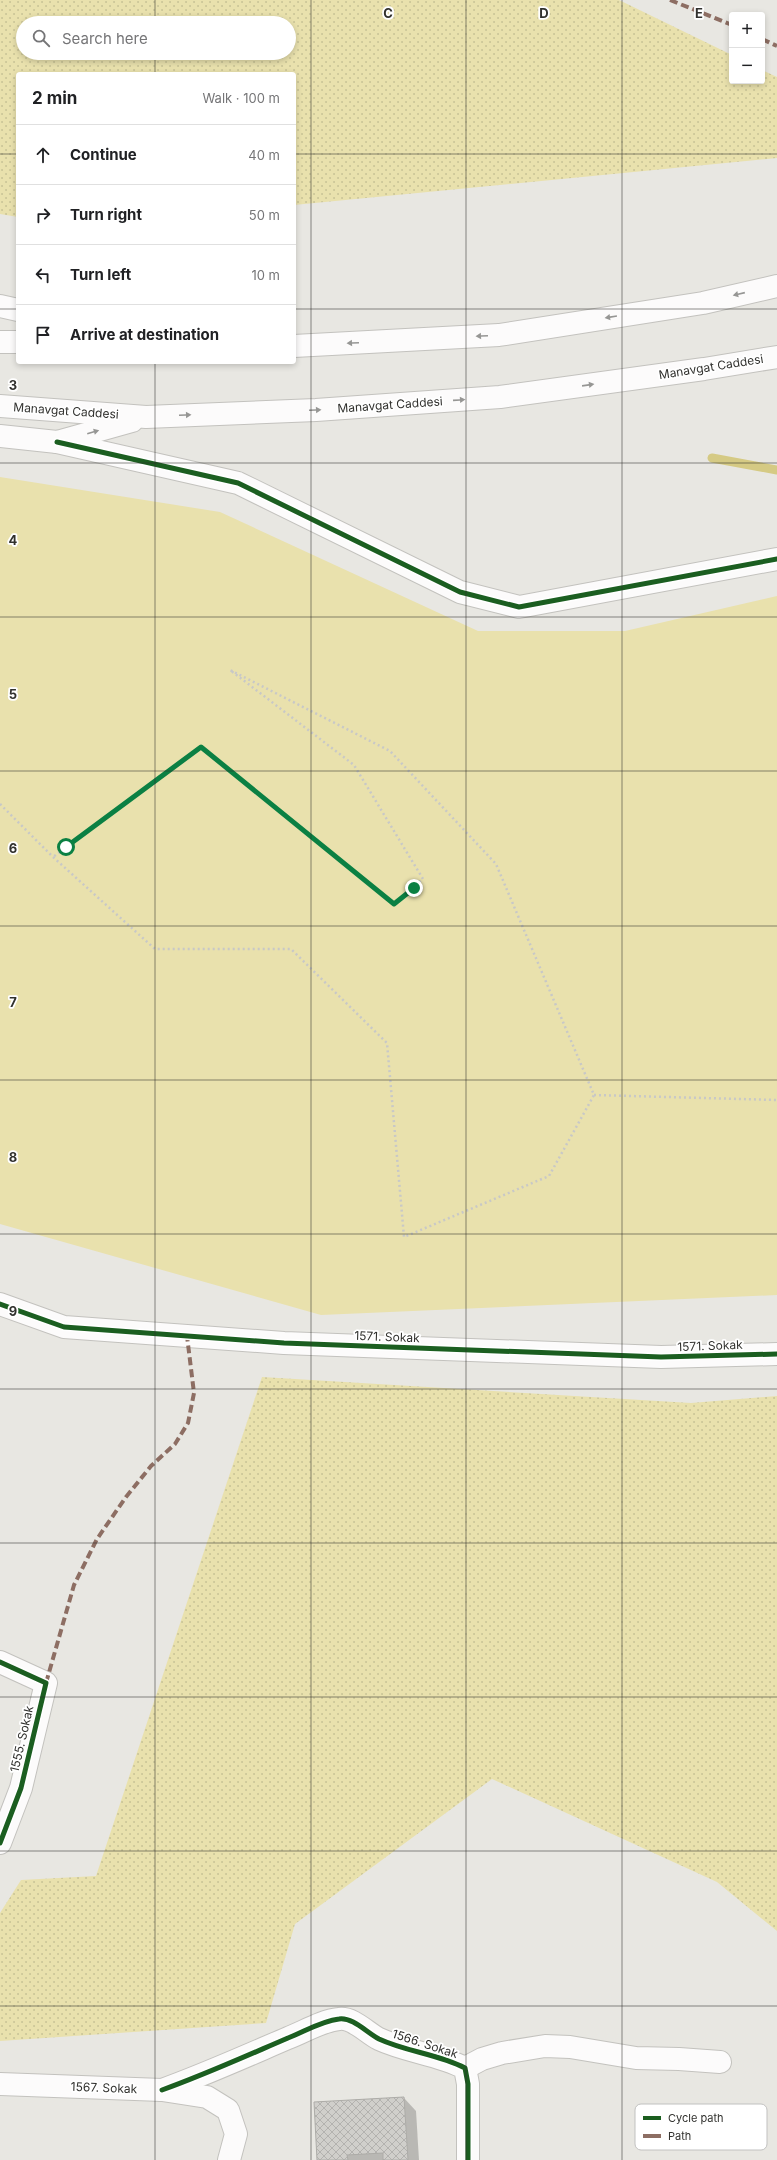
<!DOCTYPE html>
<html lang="en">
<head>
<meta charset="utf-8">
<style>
	body { margin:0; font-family:Inter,sans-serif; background:#f6f6f6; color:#202124 }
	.controls { position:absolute; right:12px; top:12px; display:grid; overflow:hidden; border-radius:4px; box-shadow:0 2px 6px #0003 }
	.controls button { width:36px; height:36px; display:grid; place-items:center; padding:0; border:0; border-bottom:1px solid #e0e0e0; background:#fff; color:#202124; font:20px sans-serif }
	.stop { position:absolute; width:12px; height:12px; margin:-9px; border:3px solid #0b8043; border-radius:50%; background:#fff }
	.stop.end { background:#0b8043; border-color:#fff; box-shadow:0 1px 4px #0008 }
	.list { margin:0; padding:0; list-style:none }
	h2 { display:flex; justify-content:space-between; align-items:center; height:52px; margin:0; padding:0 16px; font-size:17px }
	h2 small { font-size:13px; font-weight:400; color:#757577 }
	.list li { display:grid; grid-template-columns:26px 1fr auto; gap:12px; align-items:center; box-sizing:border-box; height:60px; padding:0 16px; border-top:1px solid #e0e0e0 }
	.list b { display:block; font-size:15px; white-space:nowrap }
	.list em { font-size:13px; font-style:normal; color:#757577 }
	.icon { flex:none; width:22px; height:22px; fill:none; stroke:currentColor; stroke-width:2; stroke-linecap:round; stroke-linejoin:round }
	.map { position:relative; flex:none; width:777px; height:2160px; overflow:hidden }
	.search { position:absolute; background:#fff; box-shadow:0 2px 6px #0003; left:16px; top:16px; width:280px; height:44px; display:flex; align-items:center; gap:10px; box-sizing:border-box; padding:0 14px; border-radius:22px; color:#757577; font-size:15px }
	.panel { position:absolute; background:#fff; box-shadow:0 2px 6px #0003; left:16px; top:72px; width:280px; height:292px; border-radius:4px }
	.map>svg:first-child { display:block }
	.grass { fill:url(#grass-dots); fill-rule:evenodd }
	.green { fill:#e9e1ad }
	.shadow { fill:#0003 }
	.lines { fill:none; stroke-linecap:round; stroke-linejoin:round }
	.stream { stroke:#d5ca84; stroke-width:9 }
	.building { fill:url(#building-cross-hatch); stroke:#adaca8 }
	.minor-casing { stroke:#c3c2be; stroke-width:24 }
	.trunk-casing { stroke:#c3c2be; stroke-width:24 }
	.path { stroke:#c8c8c7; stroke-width:2.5; stroke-dasharray:2 3; stroke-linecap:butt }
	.minor { stroke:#fcfbfb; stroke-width:22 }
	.trunk { stroke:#fcfbfb; stroke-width:22 }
	.quiet { stroke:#8d6e63; stroke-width:4; stroke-dasharray:8 4; stroke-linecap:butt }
	.cycleway-casing { stroke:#fff; stroke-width:8 }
	.cycleway { stroke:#1b5e20; stroke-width:5 }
	.oneway { fill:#969694 }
	.route { stroke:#0b8043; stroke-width:5 }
	.grid { fill:none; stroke:#31312e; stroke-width:1; stroke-opacity:0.55 }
	.labels { text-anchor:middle; stroke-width:3.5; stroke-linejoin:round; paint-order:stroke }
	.street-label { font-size:12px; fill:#31312e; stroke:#fff }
	.key { fill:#fff; stroke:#c1c1c0; stroke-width:1 }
	.key-label { font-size:11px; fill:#31312e }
	.grid-label { font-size:13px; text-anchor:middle; font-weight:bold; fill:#31312e; stroke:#fff; stroke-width:3.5; stroke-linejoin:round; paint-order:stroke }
</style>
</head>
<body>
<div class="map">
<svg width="777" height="2160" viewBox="0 0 777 2160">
	<defs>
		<pattern id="grass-dots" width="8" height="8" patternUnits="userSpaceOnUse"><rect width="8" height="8" fill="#e9e1ad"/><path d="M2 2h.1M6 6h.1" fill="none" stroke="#c8c295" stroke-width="1.8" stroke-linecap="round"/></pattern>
		<pattern id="building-cross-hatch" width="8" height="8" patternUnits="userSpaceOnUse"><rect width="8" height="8" fill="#d0cfcb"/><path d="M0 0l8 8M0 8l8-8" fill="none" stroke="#b3b2af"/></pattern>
	</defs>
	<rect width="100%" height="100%" fill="#e8e7e2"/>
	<g class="grass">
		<path d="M0 0H619L732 55V81H762V70L777 77V158L294 205V74H18V217L0 214ZM23 23H289V53H23Z"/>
		<polygon points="262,1377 691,1403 777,1396 777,1931 717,1882 492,1779 295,1924 266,2023 0,2041 0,1913 21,1880 96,1876"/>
	</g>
	<polygon class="green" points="0,477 220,512 478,631 625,631 777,596 777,1295 321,1315 0,1224"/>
	<polygon class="shadow" points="404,2098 416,2111 419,2160 318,2160"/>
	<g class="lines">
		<polyline class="stream" points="712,458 777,470"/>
	</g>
	<polygon class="building" points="404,2097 408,2160 383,2160 383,2153 347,2155 348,2160 317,2160 314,2102"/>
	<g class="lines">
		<defs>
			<g id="minor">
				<polyline points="57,442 238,483 460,592 519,607 777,559"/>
				<polyline points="0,1304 64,1327 284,1343 661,1357 777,1354"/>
				<polyline points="0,1662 46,1683 21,1788 0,1843"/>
				<polyline points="465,2068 482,2059 502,2053 545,2046 570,2047 636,2058 679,2059 720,2062"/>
				<polyline points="0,2084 162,2090 207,2097 228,2110 236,2134 229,2160"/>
				<path d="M162 2090C204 2075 246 2056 288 2038 304 2032 321 2021 339 2019 353 2017 367 2033 379 2039 407 2052 438 2054 465 2068L468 2084V2160"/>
			</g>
			<g id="trunk">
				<polyline points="0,306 18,310"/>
				<polyline points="0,342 18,342"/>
				<polyline points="294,346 499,335 703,303 777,286"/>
				<polyline points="0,406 146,417 316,410 500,397 704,369 777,357"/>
				<polyline points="0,436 57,442 132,421"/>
			</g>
		</defs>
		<use href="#minor" class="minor-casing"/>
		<use href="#trunk" class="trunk-casing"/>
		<g class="path">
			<polyline points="0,804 53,857 155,949 291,949 387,1043 404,1237 549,1176 594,1095 496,864 390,751 230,670 354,765 423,879 394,904 201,747 53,857"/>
			<polyline points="594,1095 777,1100"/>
		</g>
		<use href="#minor" class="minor"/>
		<use href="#trunk" class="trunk"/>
		<g class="quiet">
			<polyline points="670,0 732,25"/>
			<polyline points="762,39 777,46"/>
			<polyline points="46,1683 74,1585 97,1539 126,1497 151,1466 175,1444 188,1423 194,1393 187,1336"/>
		</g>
		<defs>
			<g id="cycleway">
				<polyline points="57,442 238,483 460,592 519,607 777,559"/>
				<polyline points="0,1304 64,1327 284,1343 661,1357 777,1354"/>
				<polyline points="0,1662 46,1683 21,1788 0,1843"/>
				<path d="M162 2090C204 2075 246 2056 288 2038 304 2032 321 2021 339 2019 353 2017 367 2033 379 2039 407 2052 438 2054 465 2068L468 2084V2160"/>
			</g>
		</defs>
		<use href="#cycleway" class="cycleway-casing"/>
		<use href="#cycleway" class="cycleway"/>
	</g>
	<defs><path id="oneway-solid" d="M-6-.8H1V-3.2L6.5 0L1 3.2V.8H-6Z"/></defs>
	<g class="oneway">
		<use href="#oneway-solid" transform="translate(739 294) rotate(167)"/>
		<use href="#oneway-solid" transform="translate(611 317) rotate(171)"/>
		<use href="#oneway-solid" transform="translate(482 336) rotate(177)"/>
		<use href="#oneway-solid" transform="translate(353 343) rotate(177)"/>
		<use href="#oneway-solid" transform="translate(588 385) rotate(-8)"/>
		<use href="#oneway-solid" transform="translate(459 400) rotate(-4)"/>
		<use href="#oneway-solid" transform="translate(315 410) rotate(-3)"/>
		<use href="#oneway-solid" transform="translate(185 415) rotate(-2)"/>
		<use href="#oneway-solid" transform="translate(93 432) rotate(-16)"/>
	</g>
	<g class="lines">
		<polyline class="route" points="66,847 201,747 394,904 414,888"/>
	</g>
	<path class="grid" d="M155 0V23M311 0V2160M466 0V2160M622 0V2160M155 53V74M0 154H18M294 154H777M0 309H18M294 309H777M155 362V2160M0 463H777M0 617H777M0 771H777M0 926H777M0 1080H777M0 1234H777M0 1389H777M0 1543H777M0 1697H777M0 1851H777M0 2006H777"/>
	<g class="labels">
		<g class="street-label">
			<text transform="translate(711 367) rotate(-9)" y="4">Manavgat Caddesi</text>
			<text transform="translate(390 405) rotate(-4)" y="4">Manavgat Caddesi</text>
			<text transform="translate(66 411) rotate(4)" y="4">Manavgat Caddesi</text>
			<text transform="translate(387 1337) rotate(2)" y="4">1571. Sokak</text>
			<text transform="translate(710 1346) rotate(-2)" y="4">1571. Sokak</text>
			<text transform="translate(22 1739) rotate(-77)" y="4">1555. Sokak</text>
			<text transform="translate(425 2044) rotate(18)" y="4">1566. Sokak</text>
			<text transform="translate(104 2088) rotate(2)" y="4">1567. Sokak</text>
		</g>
	</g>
	<rect x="635" y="2104" width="132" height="46" rx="6" class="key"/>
	<rect x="643" y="2116" width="18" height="4" fill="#1b5e20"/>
	<rect x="643" y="2134" width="18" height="4" fill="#8d6e63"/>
	<g class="key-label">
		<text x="668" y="2122">Cycle path</text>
		<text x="668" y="2140">Path</text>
	</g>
	<g class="grid-label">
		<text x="388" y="18">C</text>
		<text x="544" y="18">D</text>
		<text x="699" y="18">E</text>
		<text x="13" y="390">3</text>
		<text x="13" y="545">4</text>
		<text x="13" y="699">5</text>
		<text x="13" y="853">6</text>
		<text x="13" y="1007">7</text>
		<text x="13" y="1162">8</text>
		<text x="13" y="1316">9</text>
	</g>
</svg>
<div class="controls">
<button>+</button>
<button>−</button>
</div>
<div class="stop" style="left:66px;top:847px"></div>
<div class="stop end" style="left:414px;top:888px"></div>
<div class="search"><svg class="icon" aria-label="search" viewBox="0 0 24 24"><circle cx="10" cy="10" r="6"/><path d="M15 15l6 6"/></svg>Search here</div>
<section class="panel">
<h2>2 min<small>Walk · 100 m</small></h2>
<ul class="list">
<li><svg class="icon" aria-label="ahead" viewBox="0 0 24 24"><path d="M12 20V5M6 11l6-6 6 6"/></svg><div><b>Continue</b></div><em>40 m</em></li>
<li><svg class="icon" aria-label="right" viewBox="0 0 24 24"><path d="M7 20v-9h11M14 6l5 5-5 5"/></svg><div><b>Turn right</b></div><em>50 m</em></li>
<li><svg class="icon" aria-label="left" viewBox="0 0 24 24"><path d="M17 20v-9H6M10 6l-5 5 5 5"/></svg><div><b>Turn left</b></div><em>10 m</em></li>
<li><svg class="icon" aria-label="arrive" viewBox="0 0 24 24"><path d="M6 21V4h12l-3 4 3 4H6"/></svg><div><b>Arrive at destination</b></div></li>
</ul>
</section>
</div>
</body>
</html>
